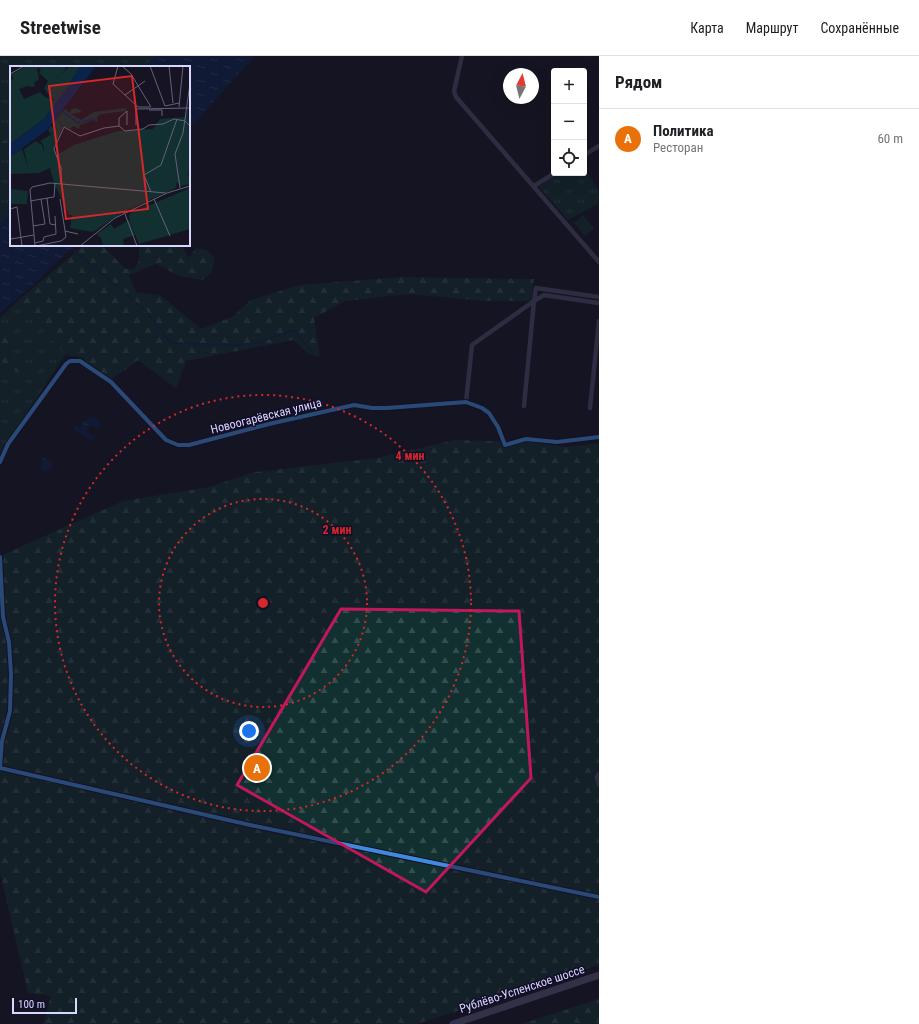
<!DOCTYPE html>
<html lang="ru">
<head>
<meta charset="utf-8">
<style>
	body { margin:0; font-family:"Roboto Condensed",sans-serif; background:#f6f6f6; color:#202124 }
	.controls { position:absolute; right:12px; top:12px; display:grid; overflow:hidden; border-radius:4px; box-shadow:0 4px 16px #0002 }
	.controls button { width:36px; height:36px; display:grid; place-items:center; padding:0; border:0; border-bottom:1px solid #e0e0e0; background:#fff; color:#202124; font:20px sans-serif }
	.compass { position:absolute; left:503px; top:12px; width:36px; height:36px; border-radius:50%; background:#fff; box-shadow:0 4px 16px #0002; rotate:7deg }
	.scale { position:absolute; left:12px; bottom:10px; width:65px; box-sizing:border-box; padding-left:4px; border:2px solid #dad7ff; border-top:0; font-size:11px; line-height:14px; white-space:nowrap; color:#dad7ff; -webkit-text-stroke:3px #120e29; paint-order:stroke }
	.you { position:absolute; left:249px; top:675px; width:14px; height:14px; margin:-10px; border:3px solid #fff; border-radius:50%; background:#1a73e8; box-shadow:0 0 0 6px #1a73e833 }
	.badge { display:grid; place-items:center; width:26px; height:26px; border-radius:50%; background:#555464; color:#fff; font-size:13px; font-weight:700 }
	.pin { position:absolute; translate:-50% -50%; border:2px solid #fff; box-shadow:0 1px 4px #0006 }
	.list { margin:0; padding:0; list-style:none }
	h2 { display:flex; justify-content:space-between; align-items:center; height:52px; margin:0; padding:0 16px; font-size:17px }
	h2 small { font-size:13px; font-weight:400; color:#757577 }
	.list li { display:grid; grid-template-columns:26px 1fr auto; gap:12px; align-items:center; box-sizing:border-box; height:60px; padding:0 16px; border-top:1px solid #e0e0e0 }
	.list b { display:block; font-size:15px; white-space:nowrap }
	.list p { margin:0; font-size:13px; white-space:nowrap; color:#757577 }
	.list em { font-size:13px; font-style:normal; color:#757577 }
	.icon { flex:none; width:22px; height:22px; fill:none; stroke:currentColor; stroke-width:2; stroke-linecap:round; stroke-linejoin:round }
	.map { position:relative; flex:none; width:599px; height:968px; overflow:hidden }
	header { display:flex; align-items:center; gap:24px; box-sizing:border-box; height:56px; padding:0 20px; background:#fff; border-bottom:1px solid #e0e0e0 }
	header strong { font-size:19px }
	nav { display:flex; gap:22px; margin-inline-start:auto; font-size:14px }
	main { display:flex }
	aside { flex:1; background:#fff }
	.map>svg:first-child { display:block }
	.grass { fill:url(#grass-tufts) }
	.forest { fill:url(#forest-firs) }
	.pitch { fill:#123030 }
	.water { fill:url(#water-ripples) }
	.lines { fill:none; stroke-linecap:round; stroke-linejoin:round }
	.stream { stroke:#0a234a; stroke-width:1.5 }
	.minor { stroke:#4a4964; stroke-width:4.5 }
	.secondary { stroke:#575676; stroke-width:7 }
	.cycleway-casing { stroke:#120e29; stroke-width:6 }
	.cycleway { stroke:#408adc; stroke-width:4 }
	.marked { fill:none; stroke:#c2185b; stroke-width:3; stroke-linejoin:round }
	.ring { fill:none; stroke:#d62828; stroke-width:2; stroke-dasharray:2 4 }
	.labels { text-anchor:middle; stroke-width:3; stroke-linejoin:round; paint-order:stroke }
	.street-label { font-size:12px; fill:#dad7ff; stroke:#120e29 }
	.inset-river { fill:none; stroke:#0a234a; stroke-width:2 }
	.inset-road { fill:none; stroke:#64627b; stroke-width:1 }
	.view { fill:#d62828; fill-opacity:0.15; stroke:#d62828; stroke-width:2 }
	.inset-edge { fill:none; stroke:#dad7ff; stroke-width:2 }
	.centre { fill:#d62828; stroke:#120e29; stroke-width:2 }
	.ring-label { font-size:12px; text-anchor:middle; font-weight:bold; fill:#d62828; stroke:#120e29; stroke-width:3; stroke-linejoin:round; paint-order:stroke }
</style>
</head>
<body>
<header>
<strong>Streetwise</strong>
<nav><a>Карта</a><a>Маршрут</a><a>Сохранённые</a></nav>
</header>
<main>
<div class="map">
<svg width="599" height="968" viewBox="0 0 599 968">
	<defs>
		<pattern id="grass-tufts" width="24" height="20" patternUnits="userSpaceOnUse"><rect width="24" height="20" fill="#123030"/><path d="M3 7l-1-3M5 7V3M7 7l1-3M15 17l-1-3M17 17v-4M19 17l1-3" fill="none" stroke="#344d4f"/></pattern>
		<pattern id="forest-firs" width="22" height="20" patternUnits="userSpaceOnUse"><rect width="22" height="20" fill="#123030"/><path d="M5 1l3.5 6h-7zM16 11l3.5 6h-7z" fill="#344d4f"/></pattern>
		<pattern id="water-ripples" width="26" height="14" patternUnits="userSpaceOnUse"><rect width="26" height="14" fill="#0a234a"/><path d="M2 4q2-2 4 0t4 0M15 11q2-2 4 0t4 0" fill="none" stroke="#2d4265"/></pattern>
	</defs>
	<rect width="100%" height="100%" fill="#161423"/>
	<g class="grass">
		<polygon points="0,0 155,0 146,11 11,11 11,86 0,84"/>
		<polygon points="0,92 11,95 11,157 0,167"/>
		<polygon points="584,112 599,135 599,147 568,164 539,131 559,117 584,117"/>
		<polygon points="20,243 65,299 0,398 0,305 17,316 24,316 9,302 14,291 13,278 0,275 0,262"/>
	</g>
	<g class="forest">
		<polygon points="0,84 11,86 11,95 0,92"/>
		<polygon points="84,189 102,189 126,213 134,213 139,205 139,189 181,189 189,202 196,192 207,194 215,202 211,217 202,224 180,220 156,208 129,219 136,236 160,239 201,273 232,261 251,244 300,229 401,221 534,223 531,245 486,245 408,238 345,245 314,262 320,301 309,298 293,284 186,305 176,332 138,304 111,324 81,301 65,299 20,243"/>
		<polygon points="0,275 13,278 27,285 14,291 9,302 25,317 17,316 0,305"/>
		<polygon points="455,384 529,386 566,391 599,387 599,909 417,968 43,968 51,940 28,937 0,816 0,500 123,445 209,431 255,416 377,402"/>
		<polygon points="599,943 599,968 521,968"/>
	</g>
	<polygon class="pitch" points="583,159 594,172 585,180 574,167"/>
	<g class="water">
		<polygon points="155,0 255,0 189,73 189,11 146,11"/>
		<polygon points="11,157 11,189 75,189 23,238 0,257 0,167"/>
		<polygon points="92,361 96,362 102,370 97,374 94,369 89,370 87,374 89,378 97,380 91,385 74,373 75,370 81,371 83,366"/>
		<polygon points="42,402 44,402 53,408 49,414 44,415 40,412"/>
	</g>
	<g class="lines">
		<polyline class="stream" points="68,189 146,255 169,285 175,287 237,289 256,287 295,274 312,297"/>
		<g class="minor">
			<polyline points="462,0 454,35 456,41 599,206"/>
			<polyline points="584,99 599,90"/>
			<polyline points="534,130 555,117"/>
			<polyline points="534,245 536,232 599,241"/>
			<polyline points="534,245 544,239 599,247"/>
			<polyline points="466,346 472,289 534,245 524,350"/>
			<polyline points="590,352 599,265"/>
			<polyline points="0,406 8,388 66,308 70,305 80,305 111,326 166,384 178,389 189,389 269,368 354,349 372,352 387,352 466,346 482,352 489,357 498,371 505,389 526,383 557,386 599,381"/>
			<polyline points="0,501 3,561 9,586 11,618 10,655 2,685 0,712 250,769 599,841"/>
			<polyline points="599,718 597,721 599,729"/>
		</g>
		<polyline class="secondary" points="453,968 599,919"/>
		<defs>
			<g id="cycleway">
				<polyline points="0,406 8,388 66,308 70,305 80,305 111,326 166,384 178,389 189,389 269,368 354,349 372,352 387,352 466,346 482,352 489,357 498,371 505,389 526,383 557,386 599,381"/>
				<polyline points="0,501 3,561 9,586 11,618 10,655 2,685 0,712 250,769 599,841"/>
			</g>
		</defs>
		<use href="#cycleway" class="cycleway-casing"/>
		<use href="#cycleway" class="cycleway"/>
	</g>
	<path d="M0 0H599V968H0ZM341 553 519 555 531 722 426 836 237 729Z" fill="#161423" fill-opacity=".55" fill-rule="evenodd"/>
	<path class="marked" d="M341 553 519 555 531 722 426 836 237 729Z"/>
	<g class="ring">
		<circle cx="263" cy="547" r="104"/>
		<circle cx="263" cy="547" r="208"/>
	</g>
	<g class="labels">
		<g class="street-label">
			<text transform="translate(266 360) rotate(-14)" y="4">Новоогарёвская улица</text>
			<text transform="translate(522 933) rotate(-18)" y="4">Рублёво-Успенское шоссе</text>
		</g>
	</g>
	<g transform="translate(10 10)">
		<rect width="180" height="180" fill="#161423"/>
		<path d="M57 0 53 6 39 18 38 21 60 0H70L58 21 34 53 0 78V31L11 27 14 33 30 26 35 31 47 35 40 31 34 22ZM46 53 53 60 42 87 28 103H18L14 83 26 75 33 80 34 89V80L30 75 42 68 38 65 40 60 47 63 44 58ZM119 154 125 169 113 173 114 180H93L91 172 87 168 101 158 104 163Z" fill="#123030"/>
		<path d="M17 0H57L42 15 60 0 38 21V18L34 22 38 15 29 7 31 3 27 2 29 13 24 17 25 21 17 20 9 23 11 27 0 31V15L4 12 0 9ZM67 42 72 46 61 48 71 54 84 46 116 42V45L91 48 87 51 88 56 84 54 70 59 69 63 63 60 60 63 53 60 46 53 55 43 60 47 61 43ZM178 42 180 102 178 107 180 118 171 120 167 116 166 122 113 146 83 166 60 162 62 149H59L44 117 40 102 29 107 0 108V91L12 83 18 103H28L43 83 47 89 64 79 108 65 143 63 150 53 175 51ZM0 116 1 123 18 125 17 138H0ZM180 122V163L129 178 120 156 119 148Z" fill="#123030"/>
		<path d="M70 0H86L37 64 0 91V78L34 53 58 21Z" fill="#0a234a"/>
		<path class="inset-river" d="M52 45 68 57 84 53 87 56"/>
		<path class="inset-road" d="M108 0 103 18 128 41H140M112 0 121 8 141 41M140 0 155 40 169 37M159 0 163 37M0 8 14 0M115 29 135 15M169 41 173 0M139 44H152V50M126 59V43L180 42M109 60V52L117 45V59M51 118V102L44 83 54 61 70 70 94 62 109 60 115 65 133 63 139 59 153 58 164 53 175 55 180 60M170 122 165 88 173 67 180 18M141 126 134 109 151 99 167 53M37 132 40 158 46 159M144 133 160 170M20 135 44 131 45 118M0 143 7 141 12 180M115 148 127 180M23 160 35 158 31 133M55 165 68 168M1 173 24 169M25 177 33 175 34 171 46 168 45 150M25 180 20 124 22 121 40 117 156 127M26 180 51 175 56 171 50 133M70 180 105 152 157 127 180 120"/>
		<path class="view" d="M122 10 138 143 56 153 39 20Z"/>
		<rect width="180" height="180" class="inset-edge"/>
	</g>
	<circle cx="263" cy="547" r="6" class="centre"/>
	<g class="ring-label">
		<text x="410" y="404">4 мин</text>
		<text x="337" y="478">2 мин</text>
	</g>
</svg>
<div class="controls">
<button>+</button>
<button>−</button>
<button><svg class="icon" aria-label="locate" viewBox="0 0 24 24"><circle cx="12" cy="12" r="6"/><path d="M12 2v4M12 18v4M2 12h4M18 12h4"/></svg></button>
</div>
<svg class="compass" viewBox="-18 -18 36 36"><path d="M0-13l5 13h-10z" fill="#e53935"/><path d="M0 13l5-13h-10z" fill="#757577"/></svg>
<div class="scale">100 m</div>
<div class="you"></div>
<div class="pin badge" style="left:257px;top:712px;background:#e8710a">A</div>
</div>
<aside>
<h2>Рядом<small></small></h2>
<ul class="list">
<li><span class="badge" style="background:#e8710a">A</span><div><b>Политика</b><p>Ресторан</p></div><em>60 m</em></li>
</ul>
</aside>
</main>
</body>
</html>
